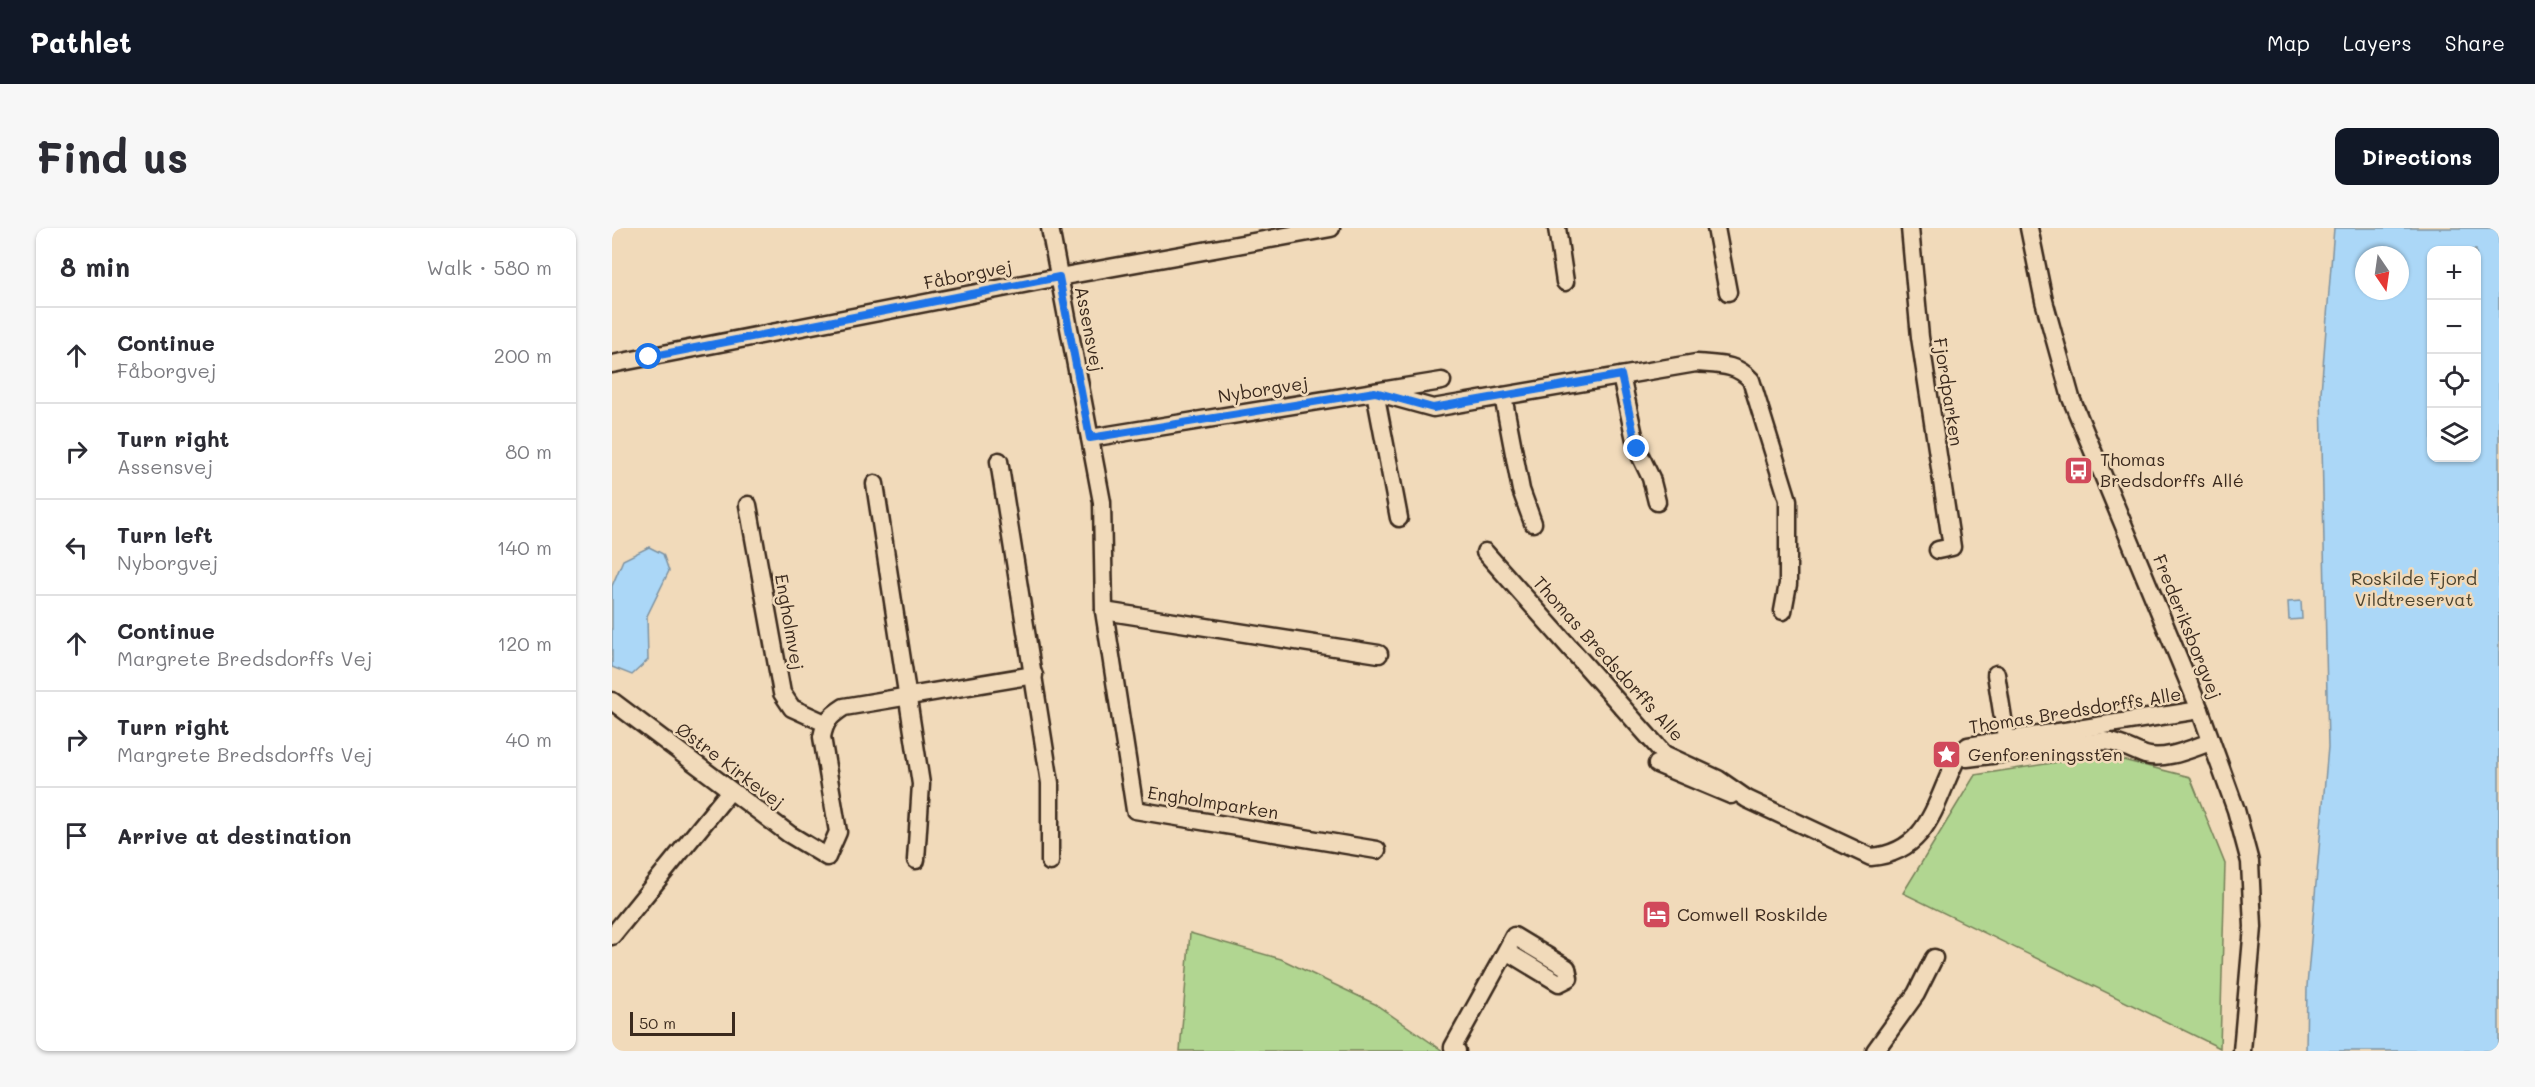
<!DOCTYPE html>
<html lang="en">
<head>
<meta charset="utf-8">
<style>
	body { margin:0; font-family:Mali,sans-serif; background:#f7f7f7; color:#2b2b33 }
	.controls { position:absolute; right:18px; top:18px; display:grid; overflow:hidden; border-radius:12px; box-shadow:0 2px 4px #0004 }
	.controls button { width:54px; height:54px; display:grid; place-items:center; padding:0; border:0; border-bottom:2px solid #e1e1e2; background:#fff; color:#2b2b33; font:30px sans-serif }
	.compass { position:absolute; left:1743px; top:18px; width:54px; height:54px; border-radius:50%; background:#fff; box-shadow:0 2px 4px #0004; rotate:167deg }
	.scale { position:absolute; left:18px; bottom:15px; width:105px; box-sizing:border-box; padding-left:6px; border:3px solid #3b2a1e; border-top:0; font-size:16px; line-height:21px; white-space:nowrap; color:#3b2a1e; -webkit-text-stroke:4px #f1daba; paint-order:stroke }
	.stop { position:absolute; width:18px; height:18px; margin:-14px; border:4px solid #1a73e8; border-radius:50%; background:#fff }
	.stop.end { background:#1a73e8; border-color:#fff; box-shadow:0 2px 6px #0008 }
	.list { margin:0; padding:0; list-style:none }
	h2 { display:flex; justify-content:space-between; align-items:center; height:78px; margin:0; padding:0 24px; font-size:26px }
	h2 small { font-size:20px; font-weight:400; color:#7c7c81 }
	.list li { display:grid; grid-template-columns:39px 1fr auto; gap:18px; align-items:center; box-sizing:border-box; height:96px; padding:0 24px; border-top:2px solid #e1e1e2 }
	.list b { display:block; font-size:22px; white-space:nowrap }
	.list p { margin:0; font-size:20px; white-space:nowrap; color:#7c7c81 }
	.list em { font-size:20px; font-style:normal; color:#7c7c81 }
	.icon { flex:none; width:33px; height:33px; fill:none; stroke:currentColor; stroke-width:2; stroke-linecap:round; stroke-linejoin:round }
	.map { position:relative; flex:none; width:1887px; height:823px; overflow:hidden; border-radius:12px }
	header { display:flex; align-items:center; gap:36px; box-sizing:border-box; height:84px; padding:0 30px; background:#111827; color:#fff }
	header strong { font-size:28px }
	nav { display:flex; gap:33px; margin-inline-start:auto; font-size:21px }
	.intro { display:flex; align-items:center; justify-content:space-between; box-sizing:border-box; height:144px; padding:0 36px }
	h1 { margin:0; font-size:42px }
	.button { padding:15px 27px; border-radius:12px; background:#111827; color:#fff; font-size:21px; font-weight:700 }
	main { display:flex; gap:36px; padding:0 36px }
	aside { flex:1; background:#fff; border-radius:12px; box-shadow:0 2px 4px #0004 }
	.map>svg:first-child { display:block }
	.green { fill:#b1d691; stroke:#768058; stroke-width:1.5 }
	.water { fill:#abd7f7; stroke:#7e92a0; stroke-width:1.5; fill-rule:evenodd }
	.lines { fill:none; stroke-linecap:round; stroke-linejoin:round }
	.minor-casing { stroke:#3b2a1e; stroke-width:21 }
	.minor { stroke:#f1daba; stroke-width:16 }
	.route { stroke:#1a73e8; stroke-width:8 }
	.labels { text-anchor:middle; stroke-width:5; stroke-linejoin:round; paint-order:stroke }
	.street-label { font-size:18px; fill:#3b2a1e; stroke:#f1daba }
	.poi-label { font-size:18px; fill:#3b2a1e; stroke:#f1daba; text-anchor:start }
	.park-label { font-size:18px; fill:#4d442f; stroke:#f1daba }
</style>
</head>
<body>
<header>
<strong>Pathlet</strong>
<nav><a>Map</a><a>Layers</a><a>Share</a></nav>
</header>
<div class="intro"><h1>Find us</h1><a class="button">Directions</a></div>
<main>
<aside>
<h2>8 min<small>Walk · 580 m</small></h2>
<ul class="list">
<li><svg class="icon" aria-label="ahead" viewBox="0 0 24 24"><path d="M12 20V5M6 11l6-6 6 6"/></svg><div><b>Continue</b><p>Fåborgvej</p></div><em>200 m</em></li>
<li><svg class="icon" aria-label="right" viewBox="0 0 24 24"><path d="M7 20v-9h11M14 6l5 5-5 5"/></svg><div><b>Turn right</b><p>Assensvej</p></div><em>80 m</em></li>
<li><svg class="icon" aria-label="left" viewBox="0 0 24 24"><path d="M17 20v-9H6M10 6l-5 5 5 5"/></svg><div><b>Turn left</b><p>Nyborgvej</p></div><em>140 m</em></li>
<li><svg class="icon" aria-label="ahead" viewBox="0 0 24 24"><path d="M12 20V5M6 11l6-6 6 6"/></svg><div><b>Continue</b><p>Margrete Bredsdorffs Vej</p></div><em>120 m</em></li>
<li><svg class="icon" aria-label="right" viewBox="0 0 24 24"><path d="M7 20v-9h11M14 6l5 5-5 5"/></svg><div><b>Turn right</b><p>Margrete Bredsdorffs Vej</p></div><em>40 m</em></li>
<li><svg class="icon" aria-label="arrive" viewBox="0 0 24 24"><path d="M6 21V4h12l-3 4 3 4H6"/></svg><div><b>Arrive at destination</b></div></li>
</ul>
</aside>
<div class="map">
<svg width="1887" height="823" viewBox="0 0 1887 823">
	<rect width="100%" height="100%" fill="#f1daba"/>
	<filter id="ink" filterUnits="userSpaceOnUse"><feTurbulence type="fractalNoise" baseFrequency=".0167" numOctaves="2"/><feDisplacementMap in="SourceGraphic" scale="12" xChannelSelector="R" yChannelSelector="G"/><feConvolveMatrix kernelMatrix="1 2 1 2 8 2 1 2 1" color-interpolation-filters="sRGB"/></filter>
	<g filter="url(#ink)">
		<g class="green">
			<polygon points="1491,527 1578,549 1613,636 1608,820 1291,665 1363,547"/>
			<polygon points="578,705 669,731 763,776 831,823 568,823"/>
		</g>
		<g class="water">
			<path d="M1722 0H1887V823H1694L1695 758 1716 519 1709 164ZM1864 22V230H1820V22ZM1752 27H1788V63H1752Z"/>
			<polygon points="37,319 51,326 57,343 35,388 36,432 20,447 0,439 0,358 11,332"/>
			<polygon points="1689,373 1690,391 1677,392 1676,374"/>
		</g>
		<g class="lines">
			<defs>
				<g id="minor">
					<polyline points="438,0 490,274 492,383 523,582 765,622"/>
					<polyline points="945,0 953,54"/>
					<polyline points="1104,0 1116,64"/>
					<polyline points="1298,0 1308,109 1340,319 1326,322"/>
					<polyline points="1417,0 1432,73 1459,170 1588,482 1624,582 1638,634 1641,699 1630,823"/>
					<polyline points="0,136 447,49 719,0"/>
					<polyline points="1009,148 1025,221 1039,250 1045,274"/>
					<polyline points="891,168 909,262 921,295"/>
					<polyline points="478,210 830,153"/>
					<polyline points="387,233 438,555 438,634"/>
					<polyline points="263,256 309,556 304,632"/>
					<polyline points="136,277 170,465 180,480 213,495"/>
					<path d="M787 290 763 164 821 180 1084 135C1105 137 1124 135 1139 152L1176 272V356L1171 383"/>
					<path d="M873 324 1052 526 1106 551 1135 571 1259 629C1319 624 1323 571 1347 526L1356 518 1588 482"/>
					<polyline points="492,383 767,426"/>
					<polyline points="1384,446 1396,522"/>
					<path d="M0 473 177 606 215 629 226 604 210 509C213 493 218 488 232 479L422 447"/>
					<path d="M1347 526 1355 530 1492 513C1507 514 1519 522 1533 527 1554 533 1580 520 1599 514"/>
					<polyline points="1045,536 1119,567"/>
					<polyline points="0,708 118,563"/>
					<polyline points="845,823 841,819 894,723 902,708 955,740 957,750 947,755 894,723"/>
					<polyline points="1263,823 1304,766 1322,730"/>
				</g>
			</defs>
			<use href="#minor" class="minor-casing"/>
			<use href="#minor" class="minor"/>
		</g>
	</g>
	<g class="lines" filter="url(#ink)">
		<polyline class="route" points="37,129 447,49 478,210 763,164 821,180 1009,147 1025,221"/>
	</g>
	<defs>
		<symbol id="bus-square" viewBox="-11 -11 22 22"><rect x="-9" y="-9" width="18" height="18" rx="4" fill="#d1495b" stroke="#f1daba"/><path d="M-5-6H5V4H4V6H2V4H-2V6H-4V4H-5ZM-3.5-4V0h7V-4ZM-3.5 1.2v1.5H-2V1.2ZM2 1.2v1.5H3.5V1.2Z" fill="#fff"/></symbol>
		<symbol id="sight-square" viewBox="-11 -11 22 22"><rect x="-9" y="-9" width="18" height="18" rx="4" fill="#d1495b" stroke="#f1daba"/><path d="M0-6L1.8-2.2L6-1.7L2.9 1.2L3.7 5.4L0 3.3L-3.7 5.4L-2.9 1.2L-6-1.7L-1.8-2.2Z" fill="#fff"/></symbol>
		<symbol id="hotel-square" viewBox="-11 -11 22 22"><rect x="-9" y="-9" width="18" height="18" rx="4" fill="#d1495b" stroke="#f1daba"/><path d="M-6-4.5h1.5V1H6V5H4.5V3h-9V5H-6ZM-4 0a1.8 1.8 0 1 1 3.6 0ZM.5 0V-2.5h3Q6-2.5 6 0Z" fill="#fff"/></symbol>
	</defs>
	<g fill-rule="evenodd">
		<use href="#bus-square" x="1450" y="226" width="33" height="33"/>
		<use href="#sight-square" x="1318" y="510" width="33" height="33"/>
		<use href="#hotel-square" x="1028" y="670" width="33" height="33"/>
	</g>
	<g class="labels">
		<g class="street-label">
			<text transform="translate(356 47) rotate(-11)" y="6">Fåborgvej</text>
			<text transform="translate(477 101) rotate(79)" y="6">Assensvej</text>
			<text transform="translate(651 162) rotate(-9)" y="6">Nyborgvej</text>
			<text transform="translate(1336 164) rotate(81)" y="6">Fjordparken</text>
			<text transform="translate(177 394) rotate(80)" y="6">Engholmvej</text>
			<text transform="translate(1575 399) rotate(68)" y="6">Frederiksborgvej</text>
			<text transform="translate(996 431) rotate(48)" y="6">Thomas Bredsdorffs Alle</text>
			<text transform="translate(1463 483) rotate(-9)" y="6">Thomas Bredsdorffs Alle</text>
			<text transform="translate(118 538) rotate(37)" y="6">Østre Kirkevej</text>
			<text transform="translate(601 575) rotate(9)" y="6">Engholmparken</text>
		</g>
		<g class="poi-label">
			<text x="1488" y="238">Thomas<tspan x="1488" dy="21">Bredsdorffs Allé</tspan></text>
			<text x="1356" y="533">Genforeningssten</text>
			<text x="1065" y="693">Comwell Roskilde</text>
		</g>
		<g class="park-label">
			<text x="1802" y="357">Roskilde Fjord<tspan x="1802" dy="21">Vildtreservat</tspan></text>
		</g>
	</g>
</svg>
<div class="controls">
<button>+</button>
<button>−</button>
<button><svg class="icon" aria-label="locate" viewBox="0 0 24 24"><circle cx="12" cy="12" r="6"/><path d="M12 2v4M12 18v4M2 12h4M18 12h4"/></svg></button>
<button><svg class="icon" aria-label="layers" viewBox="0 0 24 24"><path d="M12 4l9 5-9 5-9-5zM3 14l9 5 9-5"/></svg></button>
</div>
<svg class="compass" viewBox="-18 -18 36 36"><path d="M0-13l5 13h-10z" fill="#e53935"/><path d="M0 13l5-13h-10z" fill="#7c7c81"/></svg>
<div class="scale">50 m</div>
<div class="stop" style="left:37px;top:129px"></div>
<div class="stop end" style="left:1025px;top:221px"></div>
</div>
</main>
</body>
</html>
